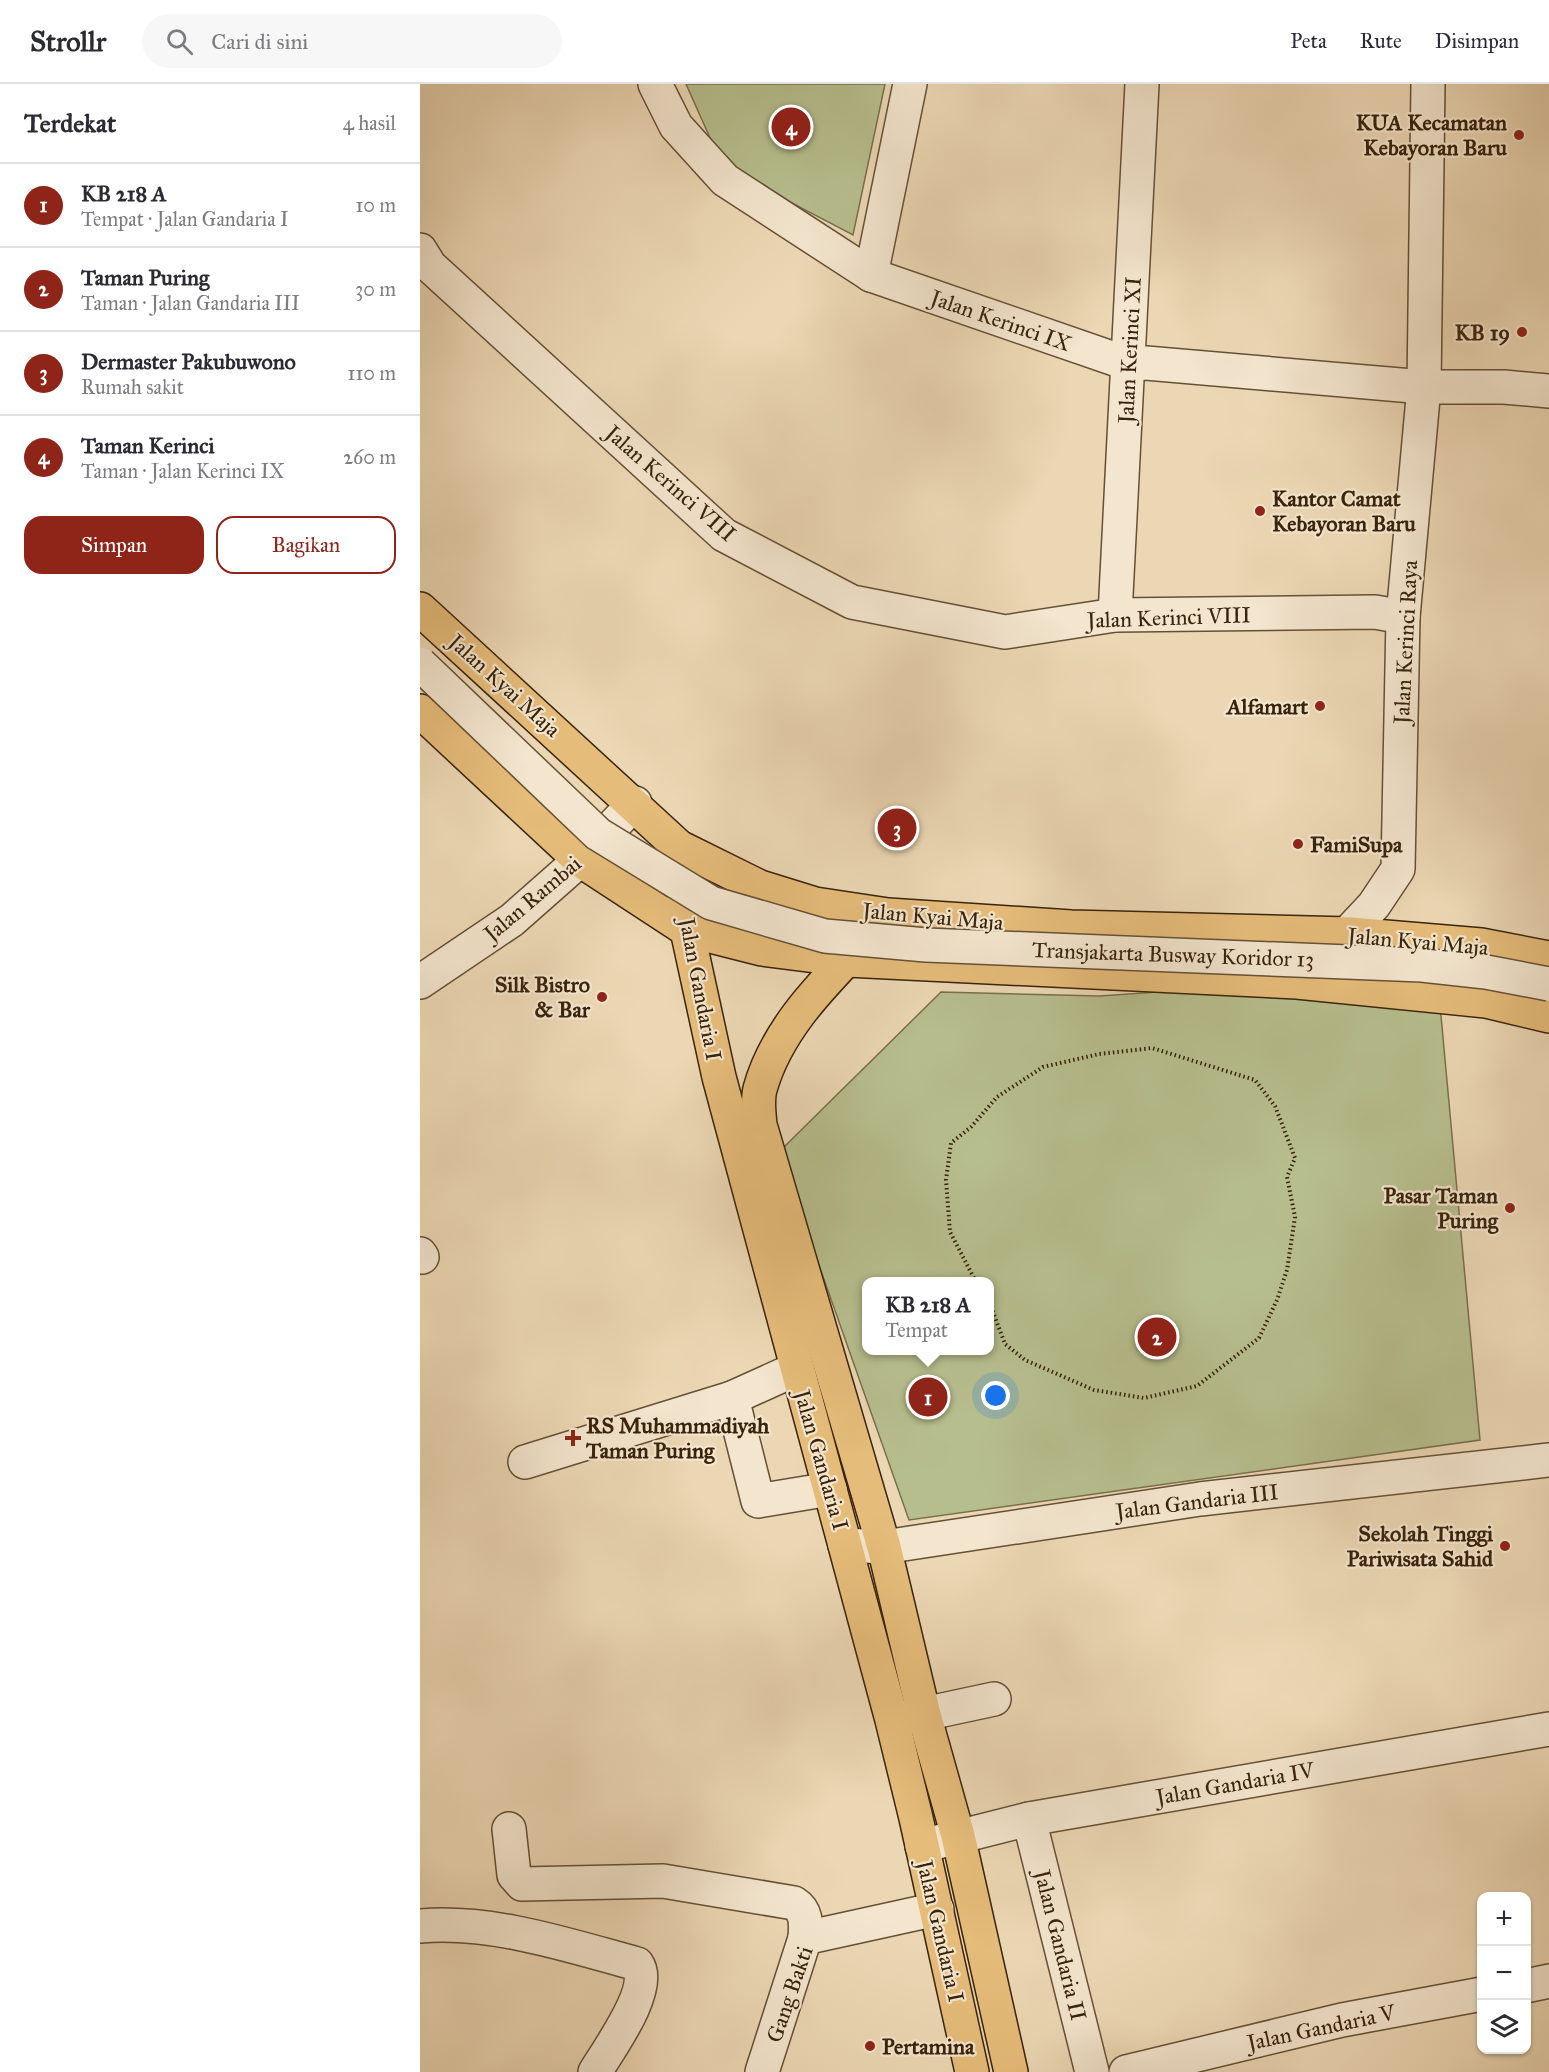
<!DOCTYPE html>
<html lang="id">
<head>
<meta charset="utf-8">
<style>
	body { margin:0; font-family:"IM FELL Great Primer",serif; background:#f7f7f7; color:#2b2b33 }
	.controls { position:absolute; right:18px; bottom:18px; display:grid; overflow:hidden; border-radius:12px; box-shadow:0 2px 4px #0004 }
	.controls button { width:54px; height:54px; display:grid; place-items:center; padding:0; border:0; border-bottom:2px solid #e1e1e2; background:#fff; color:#2b2b33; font:30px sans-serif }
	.you { position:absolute; left:576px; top:1312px; width:21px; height:21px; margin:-15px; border:4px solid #fff; border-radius:50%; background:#1a73e8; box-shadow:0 0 0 9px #1a73e833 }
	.badge { display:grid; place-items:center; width:39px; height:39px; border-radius:50%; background:#8f2418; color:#fff; font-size:20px; font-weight:700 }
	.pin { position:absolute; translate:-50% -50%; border:3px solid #fff; box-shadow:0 2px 6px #0006 }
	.popup { position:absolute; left:442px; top:1193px; width:132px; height:78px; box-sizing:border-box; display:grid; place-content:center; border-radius:12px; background:#fff; filter:drop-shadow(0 2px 4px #0005); font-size:20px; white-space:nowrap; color:#7c7c81 }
	.popup b { font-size:22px; color:#2b2b33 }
	.popup::after { content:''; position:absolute; left:50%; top:100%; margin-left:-12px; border:12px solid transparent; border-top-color:#fff }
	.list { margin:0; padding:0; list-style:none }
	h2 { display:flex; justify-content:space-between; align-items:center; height:78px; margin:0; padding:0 24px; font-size:26px }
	h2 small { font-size:20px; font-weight:400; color:#7c7c81 }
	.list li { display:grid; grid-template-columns:39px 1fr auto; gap:18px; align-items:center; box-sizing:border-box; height:84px; padding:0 24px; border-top:2px solid #e1e1e2 }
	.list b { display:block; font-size:22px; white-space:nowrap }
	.list p { margin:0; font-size:20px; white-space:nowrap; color:#7c7c81 }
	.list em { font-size:20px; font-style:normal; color:#7c7c81 }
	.actions { display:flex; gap:12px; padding:18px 24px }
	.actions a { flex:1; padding:14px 0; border:2px solid #8f2418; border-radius:18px; text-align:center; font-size:21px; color:#8f2418 }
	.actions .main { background:#8f2418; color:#fff }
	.icon { flex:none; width:33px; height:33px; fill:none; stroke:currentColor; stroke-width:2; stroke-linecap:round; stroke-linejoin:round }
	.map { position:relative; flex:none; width:1129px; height:1988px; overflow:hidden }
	header { display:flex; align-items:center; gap:36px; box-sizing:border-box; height:84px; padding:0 30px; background:#fff; border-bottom:2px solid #e1e1e2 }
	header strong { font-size:28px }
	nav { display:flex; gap:33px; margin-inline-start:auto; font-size:21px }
	.search { width:420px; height:54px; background:#f7f7f7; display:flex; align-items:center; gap:15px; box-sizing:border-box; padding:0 21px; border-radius:33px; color:#7c7c81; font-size:22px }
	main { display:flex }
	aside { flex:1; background:#fff }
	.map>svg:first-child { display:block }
	.green { fill:#b7be8e; stroke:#78704c; stroke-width:1.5; fill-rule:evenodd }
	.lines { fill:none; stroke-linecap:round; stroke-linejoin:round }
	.minor-casing { stroke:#655035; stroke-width:36 }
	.major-casing { stroke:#38230b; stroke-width:36 }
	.path { stroke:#38230b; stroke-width:4; stroke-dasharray:1.5 3; stroke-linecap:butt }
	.minor { stroke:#f3e5ce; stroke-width:33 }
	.major { stroke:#e6bc7a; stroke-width:33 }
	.minor-bridge-casing { stroke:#655035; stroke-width:36; stroke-linecap:butt }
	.minor-bridge { stroke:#f3e5ce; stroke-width:33 }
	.poi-dot { fill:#8f2418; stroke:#f3e5ce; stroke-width:2 }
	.labels { text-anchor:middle; stroke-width:4.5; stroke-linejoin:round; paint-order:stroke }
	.poi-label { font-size:22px; font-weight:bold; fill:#38230b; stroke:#f3e5ce; text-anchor:end }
	.street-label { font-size:22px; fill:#38230b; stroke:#f3e5ce }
</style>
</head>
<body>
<header>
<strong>Strollr</strong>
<div class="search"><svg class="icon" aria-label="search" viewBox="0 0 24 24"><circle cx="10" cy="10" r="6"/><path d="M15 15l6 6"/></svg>Cari di sini</div>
<nav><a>Peta</a><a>Rute</a><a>Disimpan</a></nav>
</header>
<main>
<aside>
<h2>Terdekat<small>4 hasil</small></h2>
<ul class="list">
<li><span class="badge">1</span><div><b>KB 218 A</b><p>Tempat · Jalan Gandaria I</p></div><em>10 m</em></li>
<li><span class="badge">2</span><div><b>Taman Puring</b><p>Taman · Jalan Gandaria III</p></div><em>30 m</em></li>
<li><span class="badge">3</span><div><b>Dermaster Pakubuwono</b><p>Rumah sakit</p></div><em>110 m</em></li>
<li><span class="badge">4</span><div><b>Taman Kerinci</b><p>Taman · Jalan Kerinci IX</p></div><em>260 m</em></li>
</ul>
<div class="actions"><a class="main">Simpan</a><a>Bagikan</a></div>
</aside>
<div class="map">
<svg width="1129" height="1988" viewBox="0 0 1129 1988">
	<rect width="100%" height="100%" fill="#ecd7b4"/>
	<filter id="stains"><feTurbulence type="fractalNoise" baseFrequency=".00333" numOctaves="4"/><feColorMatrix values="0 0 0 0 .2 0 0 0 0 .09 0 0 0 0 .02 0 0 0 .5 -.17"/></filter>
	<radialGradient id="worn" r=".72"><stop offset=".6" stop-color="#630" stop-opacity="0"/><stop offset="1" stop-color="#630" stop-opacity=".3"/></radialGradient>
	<g class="green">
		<polygon points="266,0 465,0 433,151 303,83"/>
		<path d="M852 900 1020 921 1060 1356 489 1436 359 1068 521 908 680 912ZM446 1198H570V1266H446Z"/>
	</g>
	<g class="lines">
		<defs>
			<g id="minor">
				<polyline points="235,0 256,42 305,96 451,191 709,280 726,279 1004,303 1084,303 1129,307"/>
				<polyline points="0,166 10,182 304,451 432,518 585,548 695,531 955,528 983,533"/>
				<polyline points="451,191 490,0"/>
				<polyline points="695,531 722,0"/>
				<polyline points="911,867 954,821 978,785 983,533 1004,303 1008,0"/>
				<polyline points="0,898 92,836 160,776 215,719"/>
				<polyline points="0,1170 2,1173"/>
				<polyline points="312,1314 338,1417 410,1405"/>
				<polyline points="105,1378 312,1314 376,1285"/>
				<polyline points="425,1461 464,1463 780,1415 1129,1376"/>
				<polyline points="476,1636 574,1615"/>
				<polyline points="609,1735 672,1988"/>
				<path d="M89 1745 94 1791 102 1800 243 1797 374 1819C387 1827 386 1840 385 1854"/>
				<polyline points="502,1762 609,1735 1129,1645"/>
				<path d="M0 1842C73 1836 147 1861 217 1880 234 1904 189 1965 175 1988"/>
				<polyline points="1106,1902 1129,1897"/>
				<polyline points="342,1988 385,1854 517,1825"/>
				<polyline points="706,1988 922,1936 1062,1910"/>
			</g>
			<g id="major">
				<polyline points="0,525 259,763 340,803 395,820 468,831 651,843 930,850 1061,861 1129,874"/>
				<polyline points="0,627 160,776 267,846 342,865 427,876 877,898 1066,917 1129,932"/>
				<polyline points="259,763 267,846 299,993 472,1636 496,1734 552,1988"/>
				<path d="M461 839C415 889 359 937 340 1005 337 1016 339 1030 340 1041L464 1463 504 1631 538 1752 591 1988"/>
			</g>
		</defs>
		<use href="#minor" class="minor-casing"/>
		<use href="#major" class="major-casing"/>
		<polyline class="path" points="556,1198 530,1148 526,1096 531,1059 551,1043 577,1013 623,983 679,970 732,964 835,996 855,1022 875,1074 867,1093 875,1133 867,1186 857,1216 839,1254 777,1302 724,1314 674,1306 605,1276 585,1260 570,1220"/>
		<use href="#minor" class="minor"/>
		<use href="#major" class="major"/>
		<defs>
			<polyline id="minor-bridge" points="0,580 178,750 291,819 405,852 506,861 1002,881 1066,888 1129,900"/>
		</defs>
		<use href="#minor-bridge" class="minor-bridge-casing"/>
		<use href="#minor-bridge" class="minor-bridge"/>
	</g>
	<g class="poi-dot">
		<circle cx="1099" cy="51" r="6"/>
		<circle cx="1102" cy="248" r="6"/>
		<circle cx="840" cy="427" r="6"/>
		<circle cx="900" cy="622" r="6"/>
		<circle cx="878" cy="760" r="6"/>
		<circle cx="182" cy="913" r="6"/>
		<circle cx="1090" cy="1124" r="6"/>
		<path d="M150 1345h6v6h6v6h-6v6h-6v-6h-6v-6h6z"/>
		<circle cx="1085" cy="1462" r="6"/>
		<circle cx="450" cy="1962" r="6"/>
	</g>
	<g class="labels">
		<g class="poi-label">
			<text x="1087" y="46">KUA Kecamatan<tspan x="1087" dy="25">Kebayoran Baru</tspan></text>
			<text x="1090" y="256">KB 19</text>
			<text x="852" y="422" text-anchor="start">Kantor Camat<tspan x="852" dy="25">Kebayoran Baru</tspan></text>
			<text x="888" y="630">Alfamart</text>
			<text x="890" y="768" text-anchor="start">FamiSupa</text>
			<text x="170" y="908">Silk Bistro<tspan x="170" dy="25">&amp; Bar</tspan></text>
			<text x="1078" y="1119">Pasar Taman<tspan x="1078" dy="25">Puring</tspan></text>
			<text x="166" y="1349" text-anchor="start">RS Muhammadiyah<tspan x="166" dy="25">Taman Puring</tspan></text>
			<text x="1073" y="1457">Sekolah Tinggi<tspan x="1073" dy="25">Pariwisata Sahid</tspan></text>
			<text x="462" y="1970" text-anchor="start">Pertamina</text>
		</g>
		<g class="street-label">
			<text transform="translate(581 236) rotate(19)" y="8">Jalan Kerinci IX</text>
			<text transform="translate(709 266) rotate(-87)" y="8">Jalan Kerinci XI</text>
			<text transform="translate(251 399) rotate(41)" y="8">Jalan Kerinci VIII</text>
			<text transform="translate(749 533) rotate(-2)" y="8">Jalan Kerinci VIII</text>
			<text transform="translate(985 558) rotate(-87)" y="8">Jalan Kerinci Raya</text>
			<text transform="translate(85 601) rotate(42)" y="8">Jalan Kyai Maja</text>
			<text transform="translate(112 814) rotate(-40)" y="8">Jalan Rambai</text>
			<text transform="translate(513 832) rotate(5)" y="8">Jalan Kyai Maja</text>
			<text transform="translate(998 857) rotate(5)" y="8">Jalan Kyai Maja</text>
			<text transform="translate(753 870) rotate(2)" y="8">Transjakarta Busway Koridor 13</text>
			<text transform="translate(281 905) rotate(79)" y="8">Jalan Gandaria I</text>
			<text transform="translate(402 1376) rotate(74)" y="8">Jalan Gandaria I</text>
			<text transform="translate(777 1417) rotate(-7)" y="8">Jalan Gandaria III</text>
			<text transform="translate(815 1699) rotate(-10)" y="8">Jalan Gandaria IV</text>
			<text transform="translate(521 1847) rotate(77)" y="8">Jalan Gandaria I</text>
			<text transform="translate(641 1861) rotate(76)" y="8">Jalan Gandaria II</text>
			<text transform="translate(369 1910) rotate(-71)" y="8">Gang Bakti</text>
			<text transform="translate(901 1943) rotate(-12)" y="8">Jalan Gandaria V</text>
		</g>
	</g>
	<rect width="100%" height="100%" filter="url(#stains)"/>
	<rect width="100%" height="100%" fill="url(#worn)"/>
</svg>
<div class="controls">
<button>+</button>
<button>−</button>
<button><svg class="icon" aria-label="layers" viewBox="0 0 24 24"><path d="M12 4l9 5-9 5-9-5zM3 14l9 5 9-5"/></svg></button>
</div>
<div class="you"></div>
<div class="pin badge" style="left:508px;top:1313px">1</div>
<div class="popup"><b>KB 218 A</b>Tempat</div>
<div class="pin badge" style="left:737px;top:1253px">2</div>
<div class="pin badge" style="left:477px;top:744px">3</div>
<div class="pin badge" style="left:371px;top:43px">4</div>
</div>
</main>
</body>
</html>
